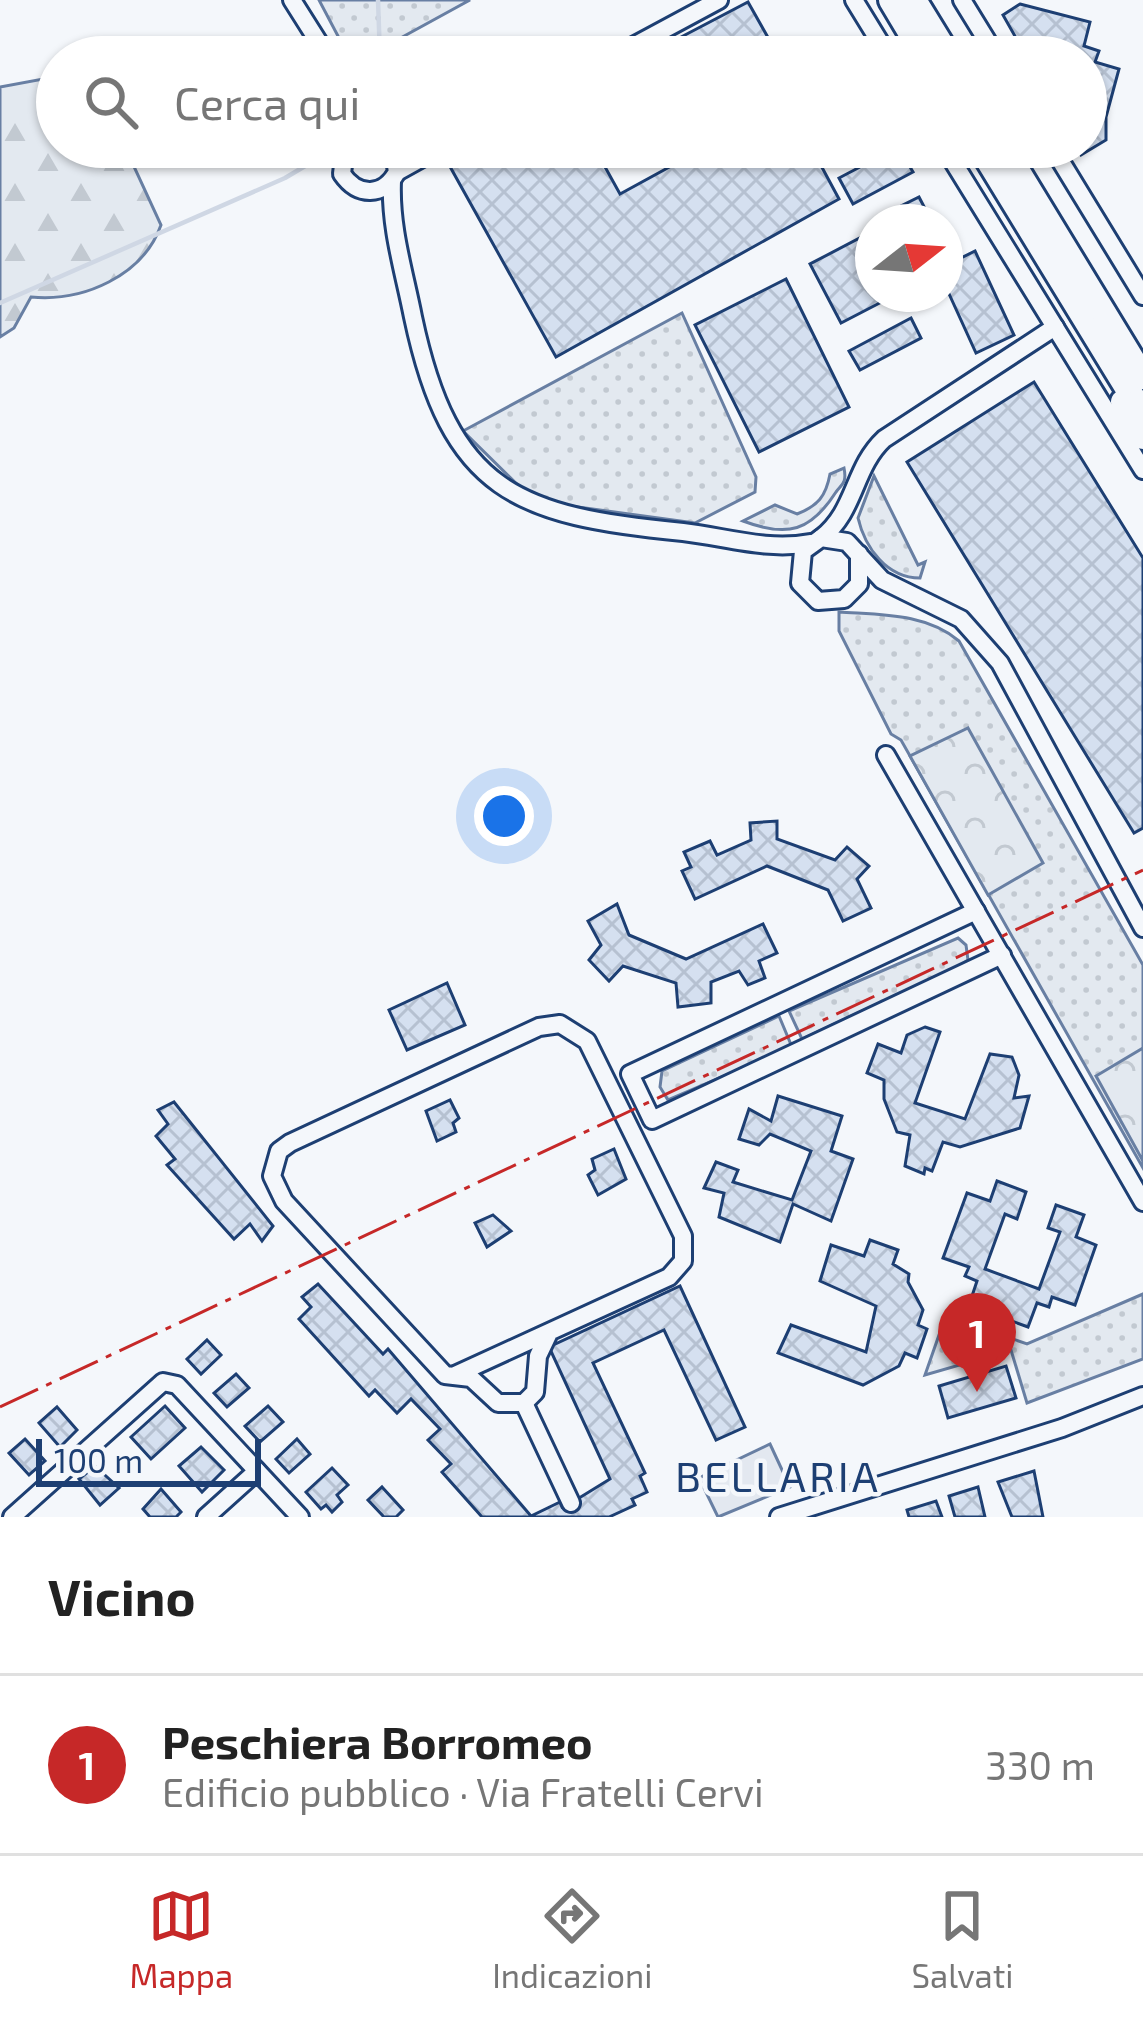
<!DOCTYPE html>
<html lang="it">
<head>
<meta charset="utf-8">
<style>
	body { margin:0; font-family:"Exo 2",sans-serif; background:#f2f2f2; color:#222 }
	.compass { position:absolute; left:855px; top:204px; width:108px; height:108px; border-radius:50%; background:#fff; box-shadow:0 3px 9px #0004; rotate:73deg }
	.scale { position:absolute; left:36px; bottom:30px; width:225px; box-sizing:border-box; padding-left:12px; border:6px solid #1d3f73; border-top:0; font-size:33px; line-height:42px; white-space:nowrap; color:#1d3f73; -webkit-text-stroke:9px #f4f7fb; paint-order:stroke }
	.you { position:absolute; left:504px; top:816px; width:42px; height:42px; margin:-30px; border:9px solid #fff; border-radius:50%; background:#1a73e8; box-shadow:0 0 0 18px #1a73e833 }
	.badge { display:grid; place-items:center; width:78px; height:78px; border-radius:50%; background:#c62828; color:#fff; font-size:39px; font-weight:700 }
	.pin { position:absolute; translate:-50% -99px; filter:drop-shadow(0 3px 6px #0008) }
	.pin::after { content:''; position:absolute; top:63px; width:42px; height:36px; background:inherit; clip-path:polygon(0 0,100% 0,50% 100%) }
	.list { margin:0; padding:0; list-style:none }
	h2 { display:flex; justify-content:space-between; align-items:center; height:156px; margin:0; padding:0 48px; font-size:51px }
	h2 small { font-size:39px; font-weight:400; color:#767676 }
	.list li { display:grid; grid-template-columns:78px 1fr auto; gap:36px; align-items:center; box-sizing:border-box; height:180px; padding:0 48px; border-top:3px solid #e0e0e0 }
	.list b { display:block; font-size:45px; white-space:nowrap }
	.list p { margin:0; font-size:39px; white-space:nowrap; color:#767676 }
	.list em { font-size:39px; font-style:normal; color:#767676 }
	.icon { flex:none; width:66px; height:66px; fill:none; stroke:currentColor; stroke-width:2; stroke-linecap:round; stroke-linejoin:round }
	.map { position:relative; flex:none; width:1143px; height:1517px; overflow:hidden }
	.search { position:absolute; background:#fff; box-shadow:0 3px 9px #0004; left:36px; right:36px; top:36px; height:132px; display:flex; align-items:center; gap:30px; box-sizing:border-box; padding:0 42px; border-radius:66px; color:#767676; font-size:45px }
	.sheet { height:336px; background:#fff }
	nav { display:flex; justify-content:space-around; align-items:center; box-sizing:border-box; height:168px; border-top:3px solid #e0e0e0; background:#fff; font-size:33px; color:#767676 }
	nav a { display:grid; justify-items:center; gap:6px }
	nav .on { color:#c62828 }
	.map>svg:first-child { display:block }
	.grass { fill:url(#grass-dots); stroke:#687fa3; stroke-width:3 }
	.forest { fill:url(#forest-firs); stroke:#687fa3; stroke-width:3 }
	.park { fill:url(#park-crowns); stroke:#687fa3; stroke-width:3 }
	.parking { fill:#e3e8f0; stroke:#687fa3; stroke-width:3 }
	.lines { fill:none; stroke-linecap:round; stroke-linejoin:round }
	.stream { stroke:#cfd7e4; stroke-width:4.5 }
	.building { fill:url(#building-cross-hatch); stroke:#1d3f73; stroke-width:3 }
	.minor-casing { stroke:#1d3f73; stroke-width:22 }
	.highway-casing { stroke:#1d3f73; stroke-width:30 }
	.minor { stroke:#f4f7fb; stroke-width:16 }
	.highway { stroke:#f4f7fb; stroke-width:24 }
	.power { stroke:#c62828; stroke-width:3; stroke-dasharray:42 9 6 9; stroke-linecap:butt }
	.labels { text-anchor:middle; stroke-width:9; stroke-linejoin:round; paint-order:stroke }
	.quarter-label { font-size:42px; letter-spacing:3px; fill:#1d3f73; stroke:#f4f7fb }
</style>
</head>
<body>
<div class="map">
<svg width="1143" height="1517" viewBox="0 0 1143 1517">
	<defs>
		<pattern id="grass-dots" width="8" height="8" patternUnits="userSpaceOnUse" patternTransform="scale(3)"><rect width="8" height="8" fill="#e3e9f0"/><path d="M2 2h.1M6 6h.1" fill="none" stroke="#c2c9d1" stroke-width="1.8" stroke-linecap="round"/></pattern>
		<pattern id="forest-firs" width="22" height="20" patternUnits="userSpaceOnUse" patternTransform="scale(3)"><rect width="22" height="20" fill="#e3e9f0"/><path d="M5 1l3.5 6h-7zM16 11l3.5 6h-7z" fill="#c2c9d1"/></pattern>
		<pattern id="park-crowns" width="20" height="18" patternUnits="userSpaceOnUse" patternTransform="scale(3)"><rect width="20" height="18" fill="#e3e9f0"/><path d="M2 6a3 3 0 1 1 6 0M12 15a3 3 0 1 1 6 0" fill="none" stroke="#c2c9d1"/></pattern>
		<pattern id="building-cross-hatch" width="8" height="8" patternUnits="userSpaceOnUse" patternTransform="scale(3)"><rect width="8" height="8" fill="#d5e0f0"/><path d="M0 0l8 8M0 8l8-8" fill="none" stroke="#b6c1d1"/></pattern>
	</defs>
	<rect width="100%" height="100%" fill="#f4f7fb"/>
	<g class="grass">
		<polygon points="319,0 470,0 386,46 388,57 349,57"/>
		<polygon points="682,313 756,477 755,492 695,523 534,501 463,431"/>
		<path d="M844 468C847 483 842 484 836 492 811 531 788 538 743 521L775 505 797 514C818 506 826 496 830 474Z"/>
		<path d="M874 476 918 565 925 562 920 578C887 578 865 548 858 518Z"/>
		<path d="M839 612C880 615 926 613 959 641L1143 965V1168L901 740 891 734 839 631Z"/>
		<polygon points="958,938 966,945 968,960 961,965 802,1039 789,1011"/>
		<polygon points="779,1016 792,1047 668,1100 660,1087 662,1071"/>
		<polygon points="1143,1294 1143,1359 1027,1403 1011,1350 925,1375 946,1315 1027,1344"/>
	</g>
	<path class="forest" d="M43 79 57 87V147H125L161 225C143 276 83 302 31 297L14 328 0 337V87Z"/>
	<g class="park">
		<polygon points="968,728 1043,863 988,895 910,756"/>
		<polygon points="1143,1048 1143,1161 1096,1076"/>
	</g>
	<polygon class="parking" points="770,1444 790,1487 718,1517 699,1478"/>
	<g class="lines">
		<g class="stream">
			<polyline points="378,0 380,57"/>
			<polyline points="0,303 285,178 317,159"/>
		</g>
	</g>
	<g class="building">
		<polygon points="748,2 779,57 643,57"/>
		<polygon points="1020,4 1090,22 1084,46 1099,51 1095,62 1119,69 1106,117 1106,140 1081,155 1076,147 1086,147 1086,57 1024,52 1003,15"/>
		<polygon points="478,147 594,147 620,194 706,147 811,147 839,199 556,357 448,163"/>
		<polygon points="898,147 913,172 853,204 839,178"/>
		<polygon points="919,197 932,222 894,222 889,212"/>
		<polygon points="873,231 873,294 897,294 841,323 810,264"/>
		<polygon points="975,251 1014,335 976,353 945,285 945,266"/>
		<polygon points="786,279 849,407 759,452 695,325"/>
		<polygon points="911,318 921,338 860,370 849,351"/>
		<polygon points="1034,382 1143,558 1143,828 1134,833 907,462"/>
		<polygon points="777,821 777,839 835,860 847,847 869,866 857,879 871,908 843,921 828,890 767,866 695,899 682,871 691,867 684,852 710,841 717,855 751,840 750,823"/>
		<polygon points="617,904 629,935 686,959 763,924 777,953 759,961 765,978 748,985 739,971 711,982 711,1003 678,1007 676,983 623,966 609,981 589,960 601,945 588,921"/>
		<polygon points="447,983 465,1025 407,1050 389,1010"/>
		<polygon points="925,1027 940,1032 915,1103 965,1119 990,1054 1012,1057 1019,1075 1014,1098 1029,1096 1020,1128 960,1147 943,1142 932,1171 925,1168 924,1174 905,1166 910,1135 897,1132 884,1099 884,1080 867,1073 878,1044 901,1053 907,1035"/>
		<polygon points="778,1096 842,1116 831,1151 853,1159 831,1221 793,1204 780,1242 719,1217 724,1193 704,1188 716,1162 738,1170 733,1182 792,1200 811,1151 770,1134 759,1145 739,1139 749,1109 771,1121"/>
		<polygon points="450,1100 459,1118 453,1123 456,1132 437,1141 426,1111"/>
		<polygon points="174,1102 273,1226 262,1241 250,1224 234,1239 167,1165 175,1159 156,1136 168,1124 158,1110"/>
		<polygon points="614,1149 626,1179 598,1195 588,1175 595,1170 592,1159"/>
		<polygon points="997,1181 1026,1192 1017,1219 1005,1214 985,1269 1039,1289 1060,1232 1048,1228 1056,1205 1084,1215 1076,1237 1096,1245 1075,1305 1052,1297 1049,1307 1037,1303 1028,1327 969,1305 977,1281 965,1276 969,1267 943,1258 967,1193 990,1201"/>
		<polygon points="493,1215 511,1231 487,1247 475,1223"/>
		<polygon points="870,1240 898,1250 893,1264 909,1274 908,1282 923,1310 918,1325 927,1329 917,1358 905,1353 899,1366 863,1385 778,1353 791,1325 866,1352 876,1306 820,1281 831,1245 864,1256"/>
		<polygon points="318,1284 383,1354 388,1349 531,1516 560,1502 562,1507 571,1503 610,1479 549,1347 680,1286 745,1427 716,1440 664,1330 593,1363 645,1473 640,1476 647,1492 632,1499 635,1505 609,1517 482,1517 442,1472 451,1464 428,1440 440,1429 411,1399 397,1413 375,1390 369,1396 299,1319 311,1307 302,1297"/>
		<polygon points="207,1340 221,1355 201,1374 187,1359"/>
		<polygon points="1006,1366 1016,1398 948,1418 939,1386"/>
		<polygon points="236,1374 249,1388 227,1407 214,1393"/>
		<polygon points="165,1406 185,1428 151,1459 131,1437"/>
		<polygon points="268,1406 283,1422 260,1442 245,1426"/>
		<polygon points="57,1407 77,1430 60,1447 39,1423"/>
		<polygon points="25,1439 45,1461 29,1475 9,1453"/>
		<polygon points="297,1439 310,1454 289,1473 276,1459"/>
		<polygon points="201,1447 224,1470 202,1492 179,1466"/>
		<polygon points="95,1466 119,1488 100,1505 79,1479"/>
		<polygon points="332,1468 348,1485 337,1495 342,1502 332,1512 326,1505 321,1509 306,1492"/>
		<polygon points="1034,1471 1043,1517 1012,1517 998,1482"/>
		<polygon points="382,1487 403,1510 396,1517 384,1517 368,1500"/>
		<polygon points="978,1487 985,1517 955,1517 949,1496"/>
		<polygon points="161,1489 181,1512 176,1517 150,1517 143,1509"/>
		<polygon points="936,1501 942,1517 909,1517 907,1510"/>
	</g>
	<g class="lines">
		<defs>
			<g id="minor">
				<polyline points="292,0 328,57"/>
				<polyline points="854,0 889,57"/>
				<polyline points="962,0 997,57"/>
				<polyline points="613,57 719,0"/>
				<path d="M345 147 342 174C358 197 383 197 397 172L393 147"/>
				<polyline points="944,147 1143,470"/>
				<polyline points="1052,147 1143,296"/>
				<polyline points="397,172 442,147"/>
				<path d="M392 181C390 228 404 271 413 317 450 492 517 516 683 532 726 537 767 551 810 543"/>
				<path d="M821 538C856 511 853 468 884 439L1055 327"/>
				<polyline points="859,554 859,584 844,599 818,601 800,583 803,551 821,538 847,542 882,580 961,619 1000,663 1143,928"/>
				<polyline points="886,755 1143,1202"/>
				<polyline points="976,911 630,1074 652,1120 1002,955"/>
				<polyline points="455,1375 669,1277 683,1261 683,1236 587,1041 560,1024 539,1027 290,1143 279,1151 272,1176 284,1201 445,1375 471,1378 498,1403 524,1403 535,1392 538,1356 548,1335"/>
				<polyline points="524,1403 571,1503"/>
				<polyline points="12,1517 163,1382 177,1385 300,1517"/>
				<polyline points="206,1517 257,1471"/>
				<polyline points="779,1517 1062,1428 1143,1396"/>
			</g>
			<g id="highway">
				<polyline points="891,0 925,57"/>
				<polyline points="914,0 949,57"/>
				<polyline points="980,147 1143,414"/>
				<polyline points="1003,147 1143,377"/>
				<polyline points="1123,402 1143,437"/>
			</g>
		</defs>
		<use href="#minor" class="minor-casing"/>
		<use href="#highway" class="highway-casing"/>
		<use href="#minor" class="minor"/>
		<use href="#highway" class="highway"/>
		<polyline class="power" points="0,1407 1143,870"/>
	</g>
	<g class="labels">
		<g class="quarter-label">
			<text x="778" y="1492">BELLARIA</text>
		</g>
	</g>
</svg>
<svg class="compass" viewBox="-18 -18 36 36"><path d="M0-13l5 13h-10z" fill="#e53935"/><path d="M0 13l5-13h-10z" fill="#767676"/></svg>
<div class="scale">100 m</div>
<div class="you"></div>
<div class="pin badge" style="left:977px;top:1392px">1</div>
<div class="search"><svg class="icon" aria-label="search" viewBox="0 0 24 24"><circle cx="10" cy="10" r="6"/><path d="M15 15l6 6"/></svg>Cerca qui</div>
</div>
<section class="sheet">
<h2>Vicino<small></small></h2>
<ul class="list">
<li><span class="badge">1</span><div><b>Peschiera Borromeo</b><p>Edificio pubblico · Via Fratelli Cervi</p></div><em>330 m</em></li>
</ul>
</section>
<nav>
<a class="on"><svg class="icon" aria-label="map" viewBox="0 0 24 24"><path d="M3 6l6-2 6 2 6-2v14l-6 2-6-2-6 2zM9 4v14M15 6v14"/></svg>Mappa</a>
<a><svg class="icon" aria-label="directions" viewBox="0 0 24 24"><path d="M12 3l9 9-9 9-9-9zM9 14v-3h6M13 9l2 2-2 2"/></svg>Indicazioni</a>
<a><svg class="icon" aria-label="saved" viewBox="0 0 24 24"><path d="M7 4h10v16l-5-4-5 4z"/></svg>Salvati</a>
</nav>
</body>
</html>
